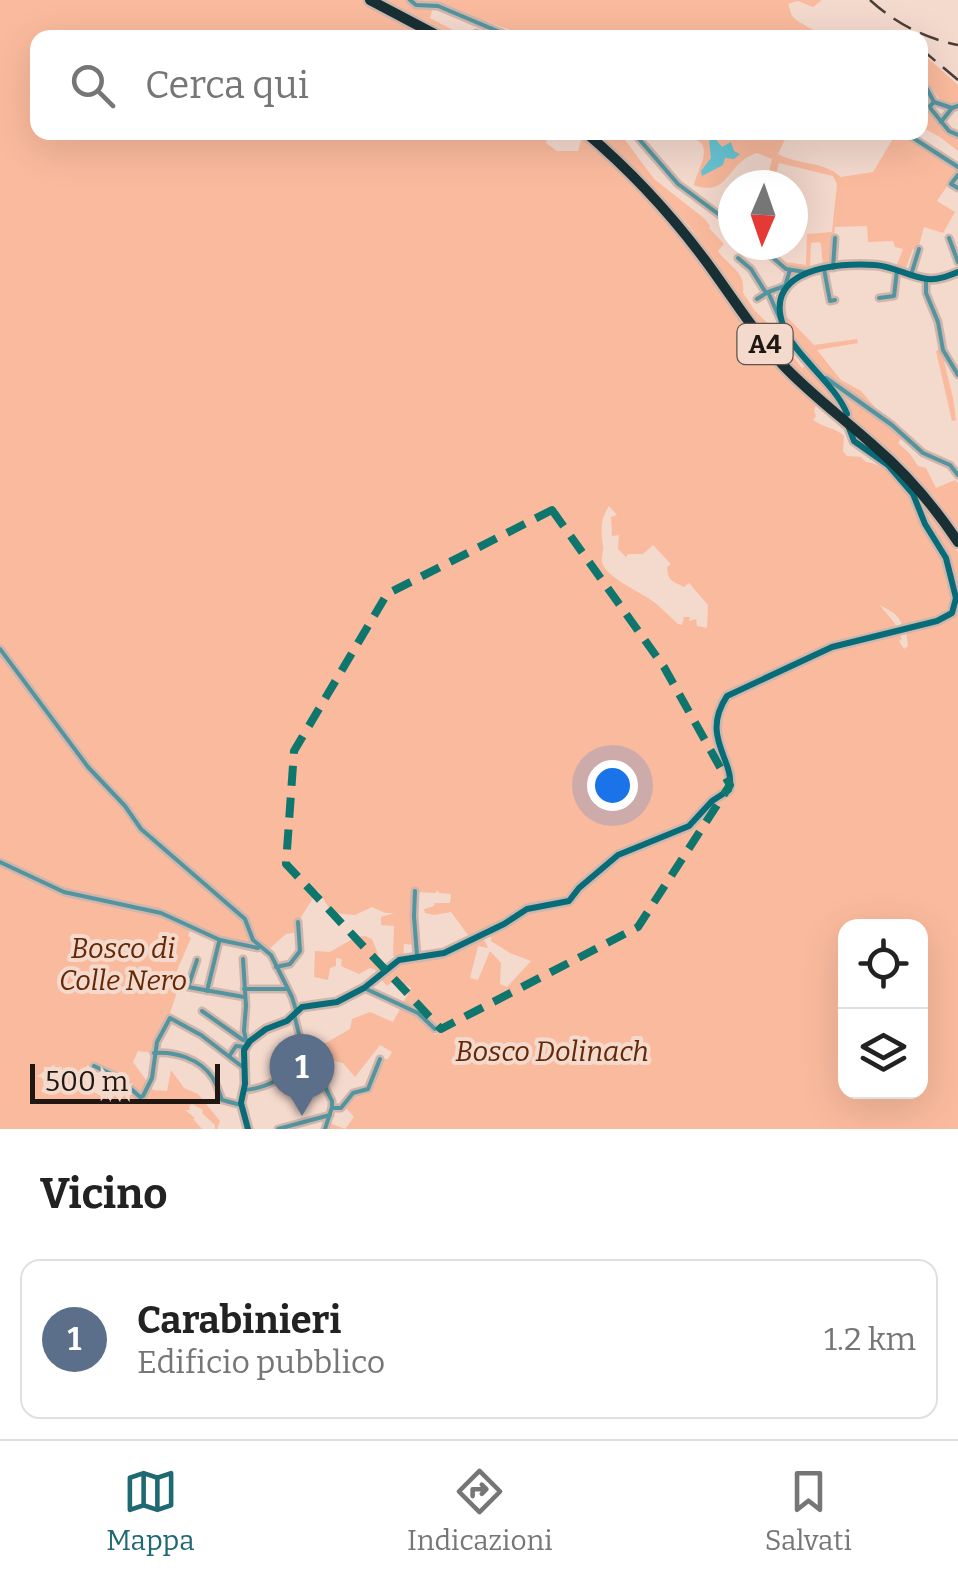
<!DOCTYPE html>
<html lang="it">
<head>
<meta charset="utf-8">
<style>
	body { margin:0; font-family:Bitter,serif; background:#f2f2f2; color:#222 }
	.controls { position:absolute; right:30px; bottom:30px; display:grid; overflow:hidden; border-radius:20px; box-shadow:0 10px 40px #0002 }
	.controls button { width:90px; height:90px; display:grid; place-items:center; padding:0; border:0; border-bottom:2px solid #e0e0e0; background:#fff; color:#222; font:50px sans-serif }
	.compass { position:absolute; left:718px; top:170px; width:90px; height:90px; border-radius:50%; background:#fff; box-shadow:0 10px 40px #0002; rotate:182deg }
	.scale { position:absolute; left:30px; bottom:25px; width:190px; box-sizing:border-box; padding-left:10px; border:5px solid #201713; border-top:0; font-size:28px; line-height:35px; white-space:nowrap; color:#201713; -webkit-text-stroke:8px #f4d9cd; paint-order:stroke }
	.you { position:absolute; left:612px; top:785px; width:35px; height:35px; margin:-25px; border:8px solid #fff; border-radius:50%; background:#1a73e8; box-shadow:0 0 0 15px #1a73e833 }
	.badge { display:grid; place-items:center; width:65px; height:65px; border-radius:50%; background:#1f6973; color:#fff; font-size:32px; font-weight:700 }
	.pin { position:absolute; translate:-50% -82px; filter:drop-shadow(0 2px 5px #0008) }
	.pin::after { content:''; position:absolute; top:52px; width:35px; height:30px; background:inherit; clip-path:polygon(0 0,100% 0,50% 100%) }
	.list { margin:0; padding:0; list-style:none }
	h2 { display:flex; justify-content:space-between; align-items:center; height:130px; margin:0; padding:0 40px; font-size:42px }
	h2 small { font-size:32px; font-weight:400; color:#767676 }
	.list li { display:grid; grid-template-columns:65px 1fr auto; gap:30px; align-items:center; box-sizing:border-box; height:160px; margin:0 20px 20px; padding:0 20px; border:2px solid #e0e0e0; border-radius:20px }
	.list b { display:block; font-size:38px; white-space:nowrap }
	.list p { margin:0; font-size:32px; white-space:nowrap; color:#767676 }
	.list em { font-size:32px; font-style:normal; color:#767676 }
	.icon { flex:none; width:55px; height:55px; fill:none; stroke:currentColor; stroke-width:2; stroke-linecap:round; stroke-linejoin:round }
	.map { position:relative; flex:none; width:958px; height:1129px; overflow:hidden }
	.search { position:absolute; background:#fff; box-shadow:0 10px 40px #0002; left:30px; right:30px; top:30px; height:110px; display:flex; align-items:center; gap:25px; box-sizing:border-box; padding:0 35px; border-radius:20px; color:#767676; font-size:38px }
	.sheet { height:310px; background:#fff }
	nav { display:flex; justify-content:space-around; align-items:center; box-sizing:border-box; height:140px; border-top:2px solid #e0e0e0; background:#fff; font-size:28px; color:#767676 }
	nav a { display:grid; justify-items:center; gap:5px }
	nav .on { color:#1f6973 }
	.map>svg:first-child { display:block }
	.green { fill:#faba9d; fill-rule:evenodd }
	.water { fill:#69c6d5 }
	.lines { fill:none; stroke-linecap:round; stroke-linejoin:round }
	.street-casing { stroke:#ceb6ac; stroke-width:9 }
	.secondary-casing { stroke:#ceb6ac; stroke-width:11 }
	.highway-casing { stroke:#ceb6ac; stroke-width:15 }
	.street { stroke:#54949e; stroke-width:4 }
	.secondary { stroke:#076c78; stroke-width:6 }
	.highway { stroke:#182f33; stroke-width:10 }
	.rail { stroke:#4a3e38; stroke-width:2.5; stroke-dasharray:20 10; stroke-linecap:butt }
	.marked { fill:none; stroke:#0f766e; stroke-width:8; stroke-dasharray:20 12; stroke-linejoin:round }
	.labels { text-anchor:middle; stroke-width:8; stroke-linejoin:round; paint-order:stroke }
	.shield { fill:#f4d9cd; stroke:#60514b; stroke-width:2.5 }
	.shield-label { font-size:25px; font-weight:bold; fill:#201713 }
	.park-label { font-size:28px; font-style:italic; fill:#642806; stroke:#f4d9cd }
</style>
</head>
<body>
<div class="map">
<svg width="958" height="1129" viewBox="0 0 958 1129">
	<rect width="100%" height="100%" fill="#f4d9cd"/>
	<g class="green">
		<path d="M0 0H363L435 37 38 38V132H549L546 143 557 151H578L582 137 578 133 597 147 670 223 817 403 814 411 816 416 813 420C824 428 834 427 844 436L843 451 847 456 861 457 866 462C890 465 904 487 918 505L924 504 958 552V596L945 563 954 604 947 616 903 629C900 614 892 612 880 605 884 612 893 618 897 628L832 646 727 694H724L714 737 730 791C736 772 719 755 718 736 717 723 722 709 729 697L832 649 899 633 902 639 899 641 904 649 908 646 906 631C924 627 946 625 958 609V1129H327L329 1123 345 1129 354 1117 346 1108 355 1095 371 1091 381 1059H388L392 1052 380 1045 355 1077 343 1063 321 1058 319 1047 350 1029 352 1019 370 1012 393 1022 400 1009 421 1018 435 1035 438 1032C432 1017 417 1010 402 1005L411 988 396 979 387 986 380 978 396 964 410 960 440 956 469 944 472 945V942L483 937 488 948 478 946 470 978 478 980 490 951 501 963 500 984 507 987 531 961 510 953 491 941V933L526 909 471 939 451 912 434 915 425 913 424 909 434 906 435 903H450L451 894 439 893 437 890 436 893 416 892V915H410L414 918 415 945 404 944 403 958 398 960 393 955 394 926 381 925V917L394 913H385L372 907 355 915 332 913 318 890 301 917 299 932 286 934 269 949 259 947 252 939 249 945 233 943 191 928 188 936 191 938 175 975 173 984 179 986 169 1016 152 1053 138 1051 133 1062 153 1090 167 1091 171 1070 184 1088 198 1094 220 1121 217 1129H215V1125L202 1113 203 1110 192 1104 189 1107 190 1110H185L195 1118 193 1119 202 1129H0ZM609 506 617 515 611 517 612 536 619 535 618 549 626 557 628 554H643L653 545 671 564 667 567C668 582 673 581 684 587L689 583 708 605 707 628 697 626 696 619 689 621 690 617H684L682 625 678 624C670 617 662 608 654 602 641 592 606 578 602 562 601 556 604 551 603 546 601 531 600 519 609 506ZM846 926H920V1092H846ZM87 1065 119 1078 115 1087 110 1085 107 1099 84 1087 82 1079Z"/>
		<path d="M385 0H408C414 9 423 8 433 7L430 18 466 37H458Z"/>
		<path d="M414 0H822L813 7 798 1 788 4C790 8 790 13 793 17 796 21 818 33 823 34L825 37H519L510 30 435 3H420Z"/>
		<path d="M921 52 958 85V104C942 108 938 96 930 86L926 85 921 91V75L926 61 921 56Z"/>
		<polygon points="920,93 943,128 958,138 958,151 940,137 921,127"/>
		<path d="M596 133H620L654 179 705 219 710 226 709 228 724 244 718 251C729 267 746 271 743 293L755 311 776 331 782 329 784 333 779 338 802 368 809 364 844 413 810 384 775 345 689 226 642 175Z"/>
		<path d="M676 133H788L778 154C798 165 824 161 841 177L873 172 894 137 888 133H901L958 170 937 201 955 212 943 233 924 227 918 249H913L905 270 896 267 903 249 895 247 893 241 868 242 867 226 835 227 831 266 823 267 821 244 819 242 811 243 810 268 791 269 784 265 761 245H767L786 262 806 265 807 234 832 232 837 184 833 176 779 163 773 185H766L772 159 757 153C726 162 730 198 694 185 698 166 720 138 682 138Z"/>
		<path d="M784 297 787 317 814 345 857 339 858 343 817 350 841 380 861 391 884 418C847 390 775 353 784 297Z"/>
		<polygon points="941,349 953,398 956,420 952,421 936,351"/>
		<polygon points="826,380 862,404 902,437 898,443 910,454 918,466 926,468 936,488 955,480 958,483 958,528 936,499 904,463 850,416 846,403"/>
		<polygon points="365,936 372,939 378,954 377,962 384,969 379,974 374,969 370,968 359,974 341,966 342,959 336,958 336,966 330,968 328,980 314,977 315,951 330,952 356,937"/>
	</g>
	<polygon class="water" points="714,137 722,147 731,142 734,151 740,154 734,159 725,158 723,165 702,176 701,171 711,158 709,141"/>
	<g class="lines">
		<defs>
			<g id="street">
				<polyline points="410,0 416,5 438,6 514,38"/>
				<polyline points="476,33 490,38"/>
				<polyline points="927,89 934,102 930,106 931,109 949,131 958,135"/>
				<polyline points="934,102 952,108 958,106"/>
				<polyline points="941,122 952,108"/>
				<polyline points="633,132 678,184 733,225"/>
				<polyline points="904,132 958,167"/>
				<polyline points="958,175 951,184 958,188"/>
				<polyline points="949,238 958,262"/>
				<polyline points="758,245 786,269 805,272"/>
				<polyline points="738,258 751,269 766,293"/>
				<polyline points="833,268 835,238"/>
				<polyline points="824,269 830,301 835,300"/>
				<polyline points="911,275 919,249"/>
				<polyline points="926,279 926,293 938,322 943,350 958,375"/>
				<polyline points="768,292 780,319"/>
				<polyline points="879,298 894,296 897,270"/>
				<polyline points="757,299 768,292 785,286 790,270"/>
				<polyline points="826,378 892,425 923,453 950,465 958,475"/>
				<polyline points="0,649 88,767 125,806 141,829 245,919 253,940 271,955 292,997 296,1010"/>
				<polyline points="0,862 64,892 161,913 220,940 258,948"/>
				<polyline points="415,891 414,916 417,956"/>
				<polyline points="243,959 246,1006 244,1031 247,1045"/>
				<polyline points="197,960 188,987 244,997"/>
				<polyline points="276,967 290,964 300,951 298,922"/>
				<polyline points="364,988 418,1013 435,1029"/>
				<polyline points="244,989 287,989"/>
				<polyline points="207,991 219,942"/>
				<polyline points="202,1011 243,1040"/>
				<polyline points="294,1014 304,1054 320,1077 332,1101 332,1107 325,1129"/>
				<path d="M154 1053C175 1051 200 1059 212 1077 217 1084 219 1092 222 1100L241 1105"/>
				<polyline points="230,1055 236,1046 245,1047"/>
				<polyline points="94,1066 118,1077 140,1097 143,1096 152,1078 157,1042 170,1018 201,1035 244,1068"/>
				<path d="M244 1090C266 1089 289 1075 305 1060"/>
				<polyline points="295,1096 324,1088"/>
				<polyline points="333,1108 341,1108 353,1093 368,1089 380,1059"/>
				<polyline points="278,1129 330,1115"/>
			</g>
			<g id="secondary">
				<path d="M847 414C836 384 793 355 783 325 763 269 837 262 875 265 893 266 909 277 928 279 938 280 948 276 958 272"/>
				<path d="M248 1129 241 1103 245 1084 244 1050 250 1041 266 1029 287 1021 302 1007 337 1002 364 988 399 960 444 953 504 924 527 909 569 901 579 888 618 855 689 826 712 801 729 790C737 761 699 738 727 696L832 647 937 621 952 613 956 598 946 558 925 524 913 494 888 465 854 441 849 428"/>
			</g>
			<g id="highway">
				<polyline points="370,0 442,38"/>
				<path d="M585 132C630 170 670 213 705 260 731 295 753 331 782 364 810 394 843 418 873 445 906 473 934 506 958 542"/>
			</g>
		</defs>
		<use href="#street" class="street-casing"/>
		<use href="#secondary" class="secondary-casing"/>
		<use href="#highway" class="highway-casing"/>
		<use href="#street" class="street"/>
		<use href="#secondary" class="secondary"/>
		<use href="#highway" class="highway"/>
		<g class="rail">
			<path d="M870 0C895 23 924 38 958 45"/>
			<polyline points="920,48 958,80"/>
		</g>
	</g>
	<path class="marked" d="M552 510 664 667 730 785 638 927 441 1029 286 864 294 751 387 594Z"/>
	<g class="labels">
		<rect class="shield" x="737.5" y="324" width="55" height="40" rx="8"/>
		<g class="shield-label">
			<text x="765" y="353">A4</text>
		</g>
		<g class="park-label">
			<text x="123" y="958">Bosco di<tspan x="123" dy="32">Colle Nero</tspan></text>
			<text x="552" y="1061">Bosco Dolinach</text>
		</g>
	</g>
</svg>
<div class="controls">
<button><svg class="icon" aria-label="locate" viewBox="0 0 24 24"><circle cx="12" cy="12" r="6"/><path d="M12 2v4M12 18v4M2 12h4M18 12h4"/></svg></button>
<button><svg class="icon" aria-label="layers" viewBox="0 0 24 24"><path d="M12 4l9 5-9 5-9-5zM3 14l9 5 9-5"/></svg></button>
</div>
<svg class="compass" viewBox="-18 -18 36 36"><path d="M0-13l5 13h-10z" fill="#e53935"/><path d="M0 13l5-13h-10z" fill="#767676"/></svg>
<div class="scale">500 m</div>
<div class="you"></div>
<div class="pin badge" style="left:302px;top:1116px;background:#5c6f8a">1</div>
<div class="search"><svg class="icon" aria-label="search" viewBox="0 0 24 24"><circle cx="10" cy="10" r="6"/><path d="M15 15l6 6"/></svg>Cerca qui</div>
</div>
<section class="sheet">
<h2>Vicino<small></small></h2>
<ul class="list">
<li><span class="badge" style="background:#5c6f8a">1</span><div><b>Carabinieri</b><p>Edificio pubblico</p></div><em>1.2 km</em></li>
</ul>
</section>
<nav>
<a class="on"><svg class="icon" aria-label="map" viewBox="0 0 24 24"><path d="M3 6l6-2 6 2 6-2v14l-6 2-6-2-6 2zM9 4v14M15 6v14"/></svg>Mappa</a>
<a><svg class="icon" aria-label="directions" viewBox="0 0 24 24"><path d="M12 3l9 9-9 9-9-9zM9 14v-3h6M13 9l2 2-2 2"/></svg>Indicazioni</a>
<a><svg class="icon" aria-label="saved" viewBox="0 0 24 24"><path d="M7 4h10v16l-5-4-5 4z"/></svg>Salvati</a>
</nav>
</body>
</html>
